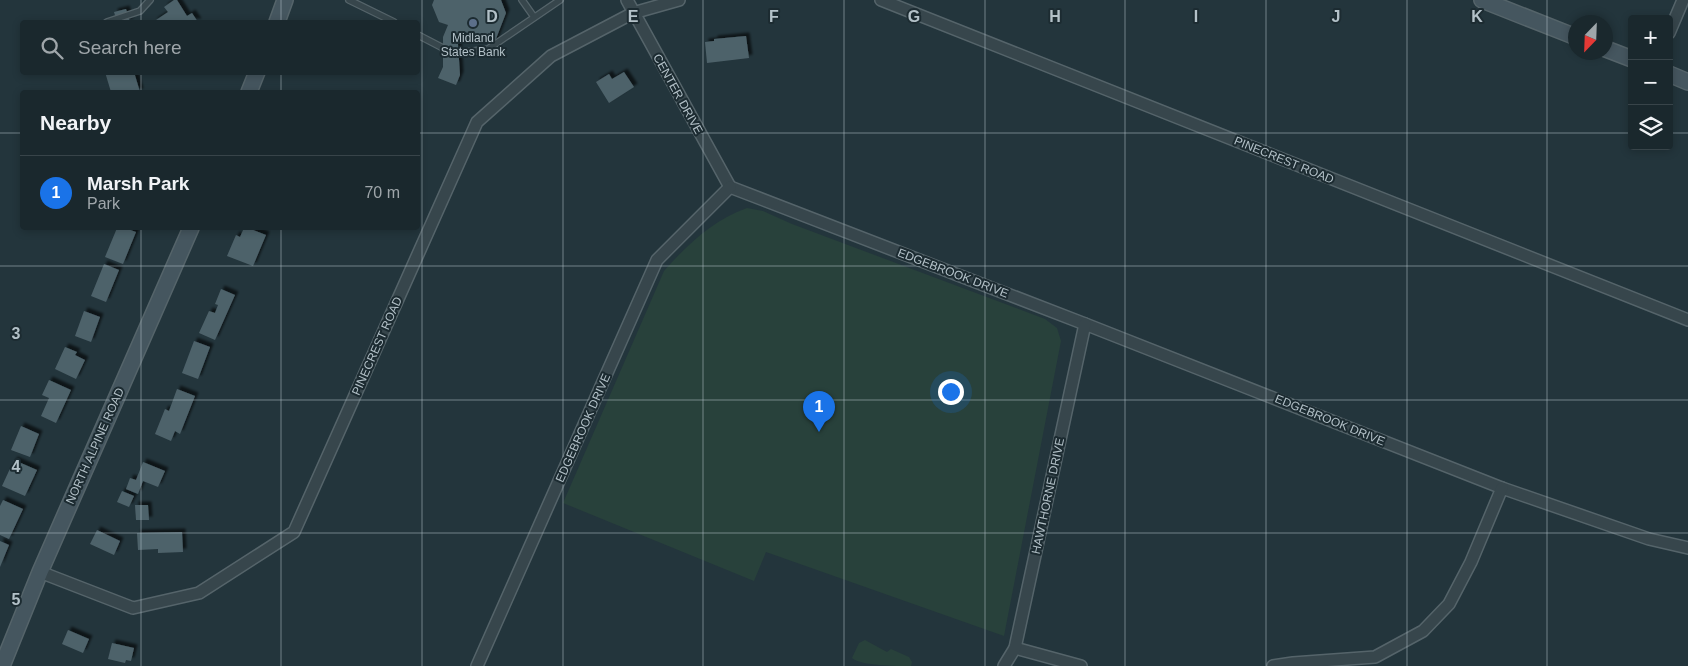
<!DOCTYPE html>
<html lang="en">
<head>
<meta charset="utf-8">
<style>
	body { margin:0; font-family:Helvetica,sans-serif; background:#273439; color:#f1f3f6 }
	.controls { position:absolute; right:15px; top:15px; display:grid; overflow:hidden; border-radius:5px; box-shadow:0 2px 8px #0003 }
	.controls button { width:45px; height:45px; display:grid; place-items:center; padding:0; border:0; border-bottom:1px solid #384449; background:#1a282d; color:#f1f3f6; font:25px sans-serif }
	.compass { position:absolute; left:1568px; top:15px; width:45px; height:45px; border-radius:50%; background:#1a282d; box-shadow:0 2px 8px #0003; rotate:203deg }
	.you { position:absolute; left:950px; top:391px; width:18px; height:18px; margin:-12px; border:4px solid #fff; border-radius:50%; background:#1a73e8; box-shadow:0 0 0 8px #1a73e833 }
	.badge { display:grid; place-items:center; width:32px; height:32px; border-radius:50%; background:#1a73e8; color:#fff; font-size:16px; font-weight:700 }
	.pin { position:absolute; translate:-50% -41px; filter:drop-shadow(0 1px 2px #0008) }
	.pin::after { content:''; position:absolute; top:26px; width:18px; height:15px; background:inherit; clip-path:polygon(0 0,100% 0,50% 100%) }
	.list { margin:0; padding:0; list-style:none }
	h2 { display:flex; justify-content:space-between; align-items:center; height:65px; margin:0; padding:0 20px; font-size:21px }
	h2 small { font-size:16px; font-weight:400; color:#9fa6aa }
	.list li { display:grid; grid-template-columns:32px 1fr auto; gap:15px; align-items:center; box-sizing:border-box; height:75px; padding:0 20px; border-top:1px solid #384449 }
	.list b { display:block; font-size:19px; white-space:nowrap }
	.list p { margin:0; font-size:16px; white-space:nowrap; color:#9fa6aa }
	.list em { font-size:16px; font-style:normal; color:#9fa6aa }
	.icon { flex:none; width:28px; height:28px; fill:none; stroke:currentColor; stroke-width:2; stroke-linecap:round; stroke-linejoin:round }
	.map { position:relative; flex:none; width:1688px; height:666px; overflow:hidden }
	.search { position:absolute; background:#1a282d; box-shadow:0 2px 8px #0003; left:20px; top:20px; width:400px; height:55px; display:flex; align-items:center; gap:12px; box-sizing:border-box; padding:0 18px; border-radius:5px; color:#9fa6aa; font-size:19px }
	.panel { position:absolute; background:#1a282d; box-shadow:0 2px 8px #0003; left:20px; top:90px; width:400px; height:140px; border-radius:5px }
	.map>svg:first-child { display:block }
	.green { fill:#28413b }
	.building { fill:#4e626a; filter:url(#shadow) }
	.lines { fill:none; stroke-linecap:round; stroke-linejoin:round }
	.lane-casing { stroke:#55646a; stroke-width:8 }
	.street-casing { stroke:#55646a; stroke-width:14 }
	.secondary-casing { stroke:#55646a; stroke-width:18 }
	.lane { stroke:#37464c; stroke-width:5.5 }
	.street { stroke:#37464c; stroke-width:11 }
	.secondary { stroke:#45565f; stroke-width:15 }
	.grid { fill:none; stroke:#b3c1c8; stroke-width:1; stroke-opacity:0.55 }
	.service-dot { fill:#5c6f8a; stroke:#1c2b31; stroke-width:2 }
	.labels { text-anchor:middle; stroke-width:4; stroke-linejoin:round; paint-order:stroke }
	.poi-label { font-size:12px; fill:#b3c1c8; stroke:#1c2b31 }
	.street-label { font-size:12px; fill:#b3c1c8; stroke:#1c2b31 }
	.grid-label { font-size:16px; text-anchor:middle; font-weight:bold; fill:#b3c1c8; stroke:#1c2b31; stroke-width:4; stroke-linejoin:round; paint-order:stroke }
</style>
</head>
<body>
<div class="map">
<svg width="1688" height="666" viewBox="0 0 1688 666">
	<defs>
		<filter id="shadow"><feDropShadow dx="3.5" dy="-3.5" stdDeviation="1" flood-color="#0009"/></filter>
	</defs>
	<rect width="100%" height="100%" fill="#23353c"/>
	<g class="green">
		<path d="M747 208 763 211 792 224 1045 319 1057 328 1061 341 1004 636 766 552 754 581 563 503 664 271C688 244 713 220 747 208Z"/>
		<path d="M865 640 887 652 891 649 909 657 912 662 911 666C895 666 862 666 852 658L859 643Z"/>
	</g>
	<g class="building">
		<polygon points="174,0 177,0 187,16 192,13 198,22 153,22 168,12 164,7"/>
		<polygon points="434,0 501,0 506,13 494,44 463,31 458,44 460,75 456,85 438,78 443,67 443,37 448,25 439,22 432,5"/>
		<polygon points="126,9 130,22 117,22 114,12"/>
		<polygon points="746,36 749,58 707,63 705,42 714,41 714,39"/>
		<polygon points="105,72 134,72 140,92 111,92"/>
		<polygon points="624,72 634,87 609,103 596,82 609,74 612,79"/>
		<polygon points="117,228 125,228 136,232 123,264 105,257"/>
		<polygon points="244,228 248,228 266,235 253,266 227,256 236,235 240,237"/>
		<polygon points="104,264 119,270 106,302 91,296"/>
		<polygon points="221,289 235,295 215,340 199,333 209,311 215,313 218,305 215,304"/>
		<polygon points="84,311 100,317 91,342 75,336"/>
		<polygon points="194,341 210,347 198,379 182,373"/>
		<polygon points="65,347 77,352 75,355 85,360 76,379 55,369"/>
		<polygon points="49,380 71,390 56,423 41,416 49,398 42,395"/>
		<polygon points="177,389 195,396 180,434 175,431 171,441 155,434 165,409 169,411"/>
		<polygon points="21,426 39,434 30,457 11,450"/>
		<polygon points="14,460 37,470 25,496 2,486"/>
		<polygon points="143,462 165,471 158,487 143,481 138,494 126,489 130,478 136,480"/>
		<polygon points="122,491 134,496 129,507 117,502"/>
		<polygon points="3,500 23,509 9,539 0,535 0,506"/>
		<polygon points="135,505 148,505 149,520 136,520"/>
		<polygon points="97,530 120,541 114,555 90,544"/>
		<polygon points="182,532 183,552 158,553 158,549 138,550 137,533"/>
		<polygon points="0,541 9,545 0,567"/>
		<polygon points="68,630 89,639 83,653 62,644"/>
		<polygon points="112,643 134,648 131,661 126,660 125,663 108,659"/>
	</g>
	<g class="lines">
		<defs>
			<g id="lane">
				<polyline points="349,0 394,22"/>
				<polyline points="522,0 534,17"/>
				<polyline points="107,22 140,11 150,0"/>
				<polyline points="418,35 443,48"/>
				<polyline points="459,53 488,49 560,0"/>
			</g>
			<g id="street">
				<polyline points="627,0 730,187"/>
				<polyline points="881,0 1688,320"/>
				<polyline points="1669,33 1683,0"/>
				<polyline points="730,187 1085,324 1502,488 1649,539 1688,548"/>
				<polyline points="40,572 133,608 199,593 294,532 477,122 551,56 633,13 679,0"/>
				<polyline points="1015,648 1081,666"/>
				<polyline points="477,666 657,260 730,187"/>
				<polyline points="1004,666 1015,648 1085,324"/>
				<polyline points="1273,666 1293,663 1375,657 1423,631 1449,604 1471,562 1502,488"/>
			</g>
			<g id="secondary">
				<polyline points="1482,0 1576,37"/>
				<polyline points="277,22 285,0"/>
				<polyline points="1606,49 1632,59"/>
				<polyline points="1669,74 1688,82"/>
				<polyline points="249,92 257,72"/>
				<polyline points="2,666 40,572 191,228"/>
			</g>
		</defs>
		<use href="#lane" class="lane-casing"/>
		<use href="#street" class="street-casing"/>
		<use href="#secondary" class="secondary-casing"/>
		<use href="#lane" class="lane"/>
		<use href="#street" class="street"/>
		<use href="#secondary" class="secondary"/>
	</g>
	<path class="grid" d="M141 0V22M281 0V22M422 0V666M563 0V666M703 0V666M844 0V666M985 0V666M1125 0V666M1266 0V666M1407 0V666M1547 0V666M141 72V92M281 72V92M0 133H22M418 133H1632M1669 133H1688M141 228V666M281 228V666M0 266H1688M0 400H1688M0 533H1688"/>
	<circle class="service-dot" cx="473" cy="23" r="5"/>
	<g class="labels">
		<g class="poi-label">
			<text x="473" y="42">Midland<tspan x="473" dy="14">States Bank</tspan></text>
		</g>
		<g class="street-label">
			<text transform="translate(678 94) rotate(61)" y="4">CENTER DRIVE</text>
			<text transform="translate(1284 160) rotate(22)" y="4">PINECREST ROAD</text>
			<text transform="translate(953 273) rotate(21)" y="4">EDGEBROOK DRIVE</text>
			<text transform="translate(377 346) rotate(-66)" y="4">PINECREST ROAD</text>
			<text transform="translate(1330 420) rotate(22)" y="4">EDGEBROOK DRIVE</text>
			<text transform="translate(583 428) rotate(-66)" y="4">EDGEBROOK DRIVE</text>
			<text transform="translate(95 446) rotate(-66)" y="4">NORTH ALPINE ROAD</text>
			<text transform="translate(1048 496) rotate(-78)" y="4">HAWTHORNE DRIVE</text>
		</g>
	</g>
	<g class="grid-label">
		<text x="492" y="22">D</text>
		<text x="633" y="22">E</text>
		<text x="774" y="22">F</text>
		<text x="914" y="22">G</text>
		<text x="1055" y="22">H</text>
		<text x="1196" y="22">I</text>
		<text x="1336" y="22">J</text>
		<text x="1477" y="22">K</text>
		<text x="16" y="339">3</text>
		<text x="16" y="472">4</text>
		<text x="16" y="605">5</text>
	</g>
</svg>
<div class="controls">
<button>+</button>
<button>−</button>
<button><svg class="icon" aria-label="layers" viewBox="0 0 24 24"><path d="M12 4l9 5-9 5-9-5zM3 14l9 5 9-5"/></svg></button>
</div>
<svg class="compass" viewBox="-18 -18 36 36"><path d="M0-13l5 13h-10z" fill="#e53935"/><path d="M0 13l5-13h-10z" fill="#9fa6aa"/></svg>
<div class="you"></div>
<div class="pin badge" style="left:819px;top:432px">1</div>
<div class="search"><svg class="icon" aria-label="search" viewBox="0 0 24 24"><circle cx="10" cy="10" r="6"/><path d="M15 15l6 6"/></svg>Search here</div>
<section class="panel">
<h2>Nearby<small></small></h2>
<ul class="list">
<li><span class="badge">1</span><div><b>Marsh Park</b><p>Park</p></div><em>70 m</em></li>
</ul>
</section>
</div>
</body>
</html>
